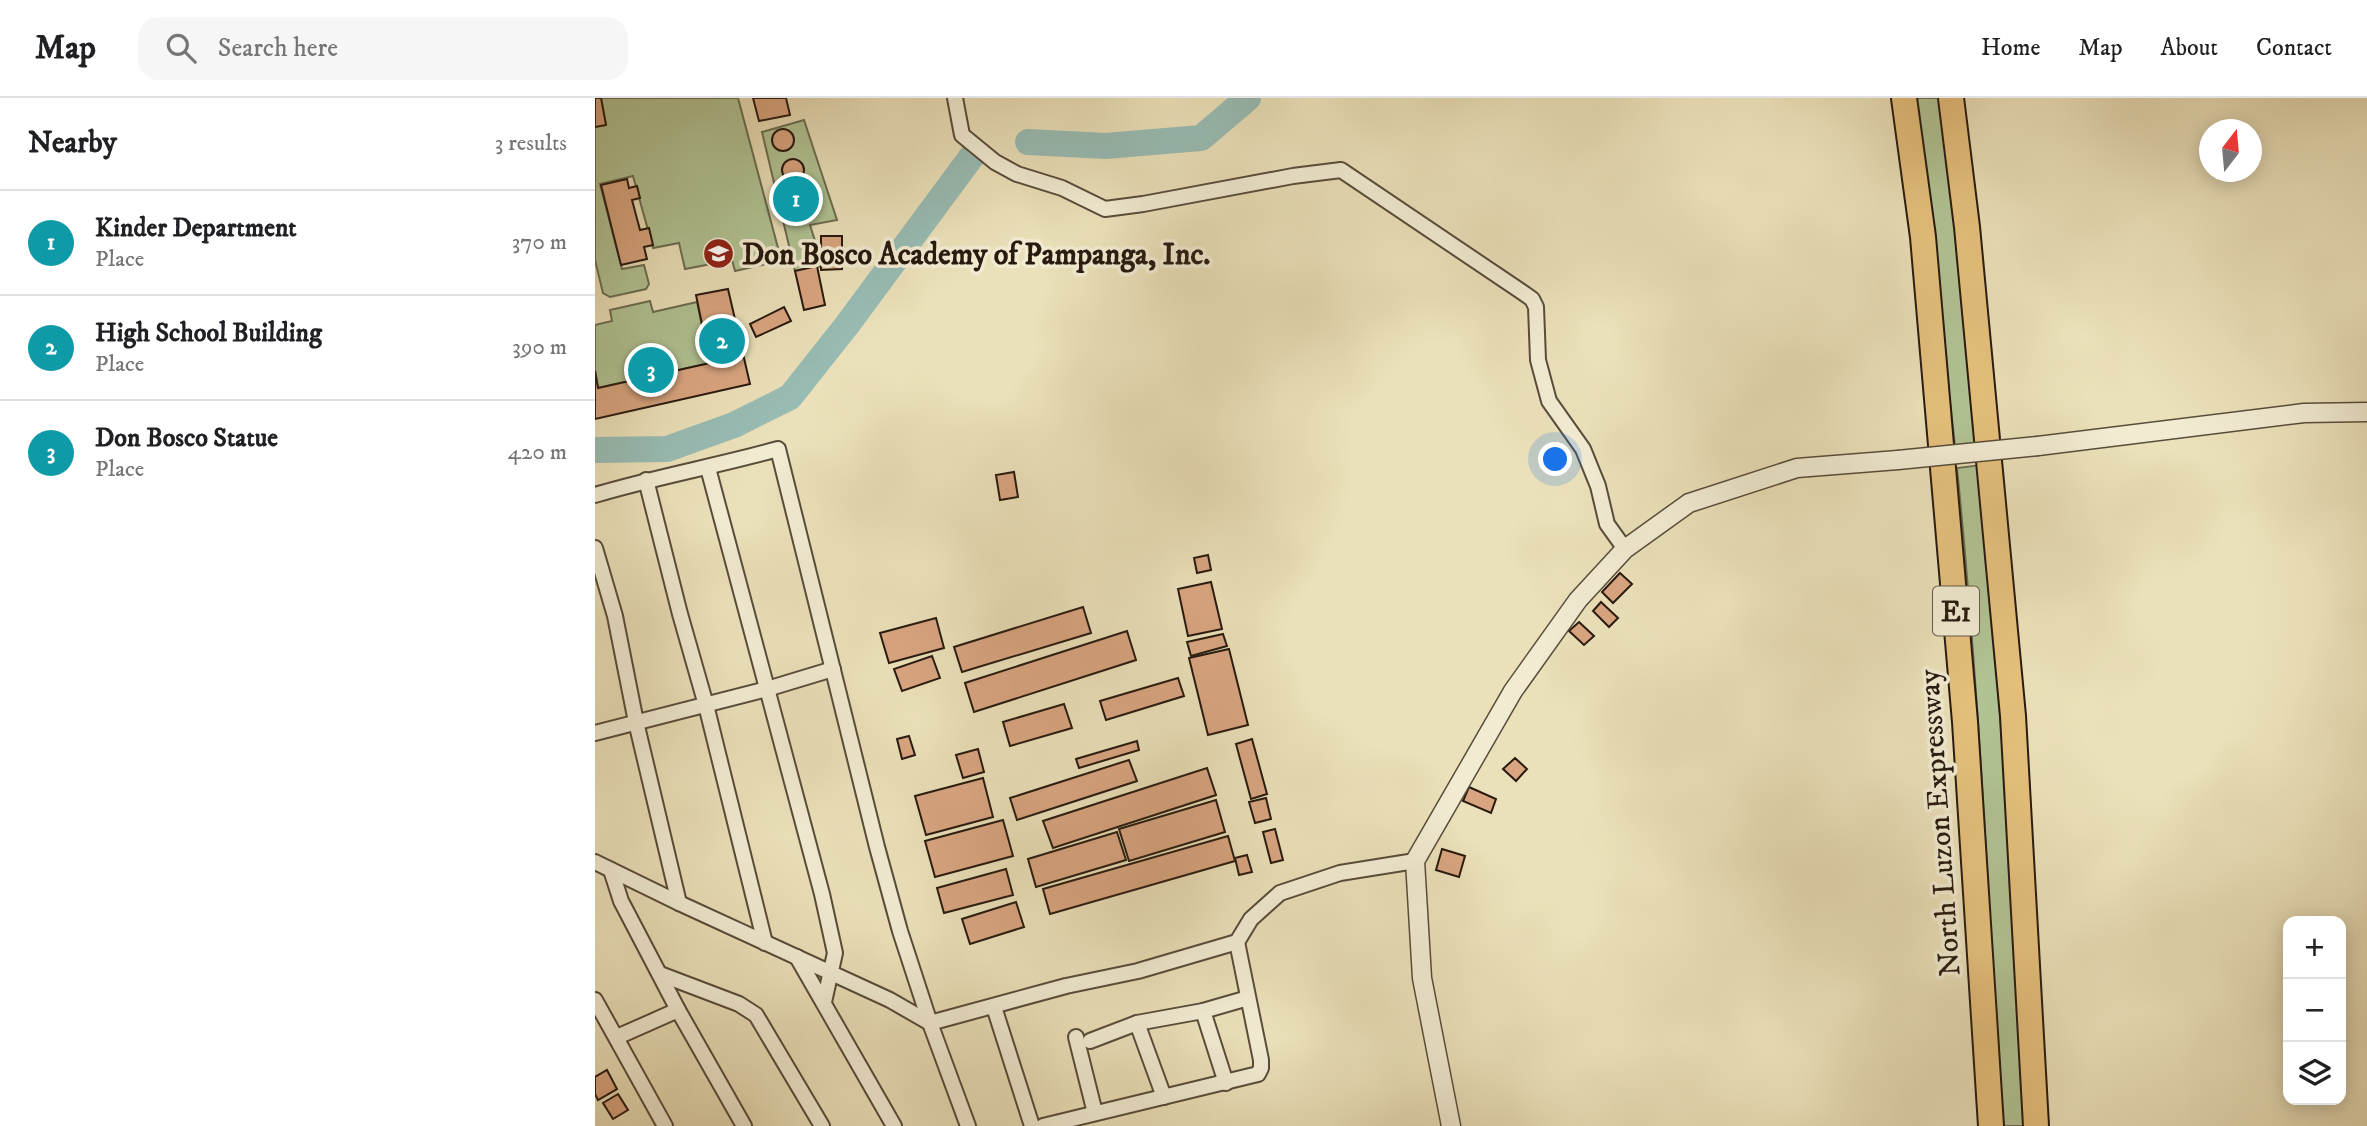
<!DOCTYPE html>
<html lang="en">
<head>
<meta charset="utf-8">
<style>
	body { margin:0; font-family:"IM FELL DW Pica",serif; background:#f6f6f6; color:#202124 }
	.controls { position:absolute; right:21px; bottom:21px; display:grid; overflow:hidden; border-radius:14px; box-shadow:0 4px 18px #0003 }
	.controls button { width:63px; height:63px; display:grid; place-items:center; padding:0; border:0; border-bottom:2px solid #e0e0e0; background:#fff; color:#202124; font:35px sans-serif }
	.compass { position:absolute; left:1604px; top:21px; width:63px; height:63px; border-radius:50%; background:#fff; box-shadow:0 4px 18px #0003; rotate:16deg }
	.you { position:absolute; left:961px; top:362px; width:24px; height:24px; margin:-18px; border:5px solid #fff; border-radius:50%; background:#1a73e8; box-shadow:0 0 0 10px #1a73e833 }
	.badge { display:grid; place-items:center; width:46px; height:46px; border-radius:50%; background:#db2777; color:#fff; font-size:23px; font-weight:700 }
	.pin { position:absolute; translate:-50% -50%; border:4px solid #fff; box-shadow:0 2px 7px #0006 }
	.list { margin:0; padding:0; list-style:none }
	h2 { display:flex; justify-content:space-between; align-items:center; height:91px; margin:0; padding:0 28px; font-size:30px }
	h2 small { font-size:23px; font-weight:400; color:#757577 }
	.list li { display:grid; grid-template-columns:46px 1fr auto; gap:21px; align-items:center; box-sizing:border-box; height:105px; padding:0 28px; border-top:2px solid #e0e0e0 }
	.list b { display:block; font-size:26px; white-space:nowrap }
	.list p { margin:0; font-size:23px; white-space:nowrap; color:#757577 }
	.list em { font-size:23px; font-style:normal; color:#757577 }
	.icon { flex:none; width:38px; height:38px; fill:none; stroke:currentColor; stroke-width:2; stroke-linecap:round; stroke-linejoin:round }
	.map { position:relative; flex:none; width:1772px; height:1028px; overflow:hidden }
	header { display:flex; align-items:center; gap:42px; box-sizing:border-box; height:98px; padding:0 35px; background:#fff; border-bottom:2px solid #e0e0e0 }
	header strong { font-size:33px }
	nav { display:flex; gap:38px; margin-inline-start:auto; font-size:24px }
	.search { width:490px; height:63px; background:#f6f6f6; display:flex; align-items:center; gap:18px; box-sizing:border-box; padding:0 24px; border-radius:21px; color:#757577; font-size:26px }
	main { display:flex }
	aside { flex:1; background:#fff }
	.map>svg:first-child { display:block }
	.green { fill:#b1c394; stroke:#6c6e52; stroke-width:2 }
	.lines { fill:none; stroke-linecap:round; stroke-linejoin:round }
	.river { stroke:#98bcb4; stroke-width:26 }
	.building { fill:#d8a580; stroke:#281a0f; stroke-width:2 }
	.minor-casing { stroke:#584c3a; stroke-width:18 }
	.tertiary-casing { stroke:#584c3a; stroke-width:21 }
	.motorway-casing { stroke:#281a0f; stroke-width:28 }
	.minor { stroke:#f1ebd2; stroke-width:14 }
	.tertiary { stroke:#f1ebd2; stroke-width:18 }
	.motorway { stroke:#e5c07c; stroke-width:24 }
	.tertiary-bridge-casing { stroke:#584c3a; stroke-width:21; stroke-linecap:butt }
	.tertiary-bridge { stroke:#f1ebd2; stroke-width:18 }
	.labels { text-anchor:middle; stroke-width:7; stroke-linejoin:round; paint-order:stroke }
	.shield { fill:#f1ebd2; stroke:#64594a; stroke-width:2 }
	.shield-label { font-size:28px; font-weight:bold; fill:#281a0f }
	.poi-label { font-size:30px; font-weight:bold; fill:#281a0f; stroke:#f1ebd2; text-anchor:start }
	.street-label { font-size:30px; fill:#281a0f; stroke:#f1ebd2 }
</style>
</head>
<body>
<header>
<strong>Map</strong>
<div class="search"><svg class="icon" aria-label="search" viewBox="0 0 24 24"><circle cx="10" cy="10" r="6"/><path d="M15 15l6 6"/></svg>Search here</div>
<nav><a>Home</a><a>Map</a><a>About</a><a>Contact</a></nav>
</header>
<main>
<aside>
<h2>Nearby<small>3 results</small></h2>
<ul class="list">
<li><span class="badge" style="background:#0f9aa8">1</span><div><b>Kinder Department</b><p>Place</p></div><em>370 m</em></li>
<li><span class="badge" style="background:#0f9aa8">2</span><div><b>High School Building</b><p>Place</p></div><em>390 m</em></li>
<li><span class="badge" style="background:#0f9aa8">3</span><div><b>Don Bosco Statue</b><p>Place</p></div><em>420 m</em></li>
</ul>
</aside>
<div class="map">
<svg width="1772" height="1028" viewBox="0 0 1772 1028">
	<rect width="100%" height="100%" fill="#eae0b9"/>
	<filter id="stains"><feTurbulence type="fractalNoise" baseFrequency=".00286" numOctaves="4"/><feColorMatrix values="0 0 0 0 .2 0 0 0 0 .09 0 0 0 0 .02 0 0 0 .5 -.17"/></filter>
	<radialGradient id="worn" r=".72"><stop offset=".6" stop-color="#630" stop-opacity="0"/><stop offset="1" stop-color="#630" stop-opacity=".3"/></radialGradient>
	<g class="green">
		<polygon points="6,0 143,0 183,150 176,165 140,173 137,162 90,171 84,145 58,150 38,78 5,86 27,171 49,167 54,186 51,191 15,199 8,195 0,162 0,29 11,27"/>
		<polygon points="1321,0 1346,0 1384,346 1360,348"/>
		<polygon points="209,22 242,122 215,127 228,168 200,173 167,34"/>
		<polygon points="55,203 58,214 102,204 115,265 3,290 0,272 0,227 17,223 15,212"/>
		<path d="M1386 367 1410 683 1430 1028H1406C1394 808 1384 589 1362 370Z"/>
	</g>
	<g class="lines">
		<g class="river">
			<polyline points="433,44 511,48 606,40 653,0"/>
			<polyline points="0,352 72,351 139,327 195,299 252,227 380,54"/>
		</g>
	</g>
	<g class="building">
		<polygon points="0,0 6,0 11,27 0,29"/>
		<polygon points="158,0 191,0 195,17 164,23"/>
		<circle cx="188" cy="42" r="11"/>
		<circle cx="198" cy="72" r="11"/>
		<polygon points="32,81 34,90 42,88 45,100 37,102 45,132 54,130 58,147 49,149 52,161 26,167 6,87"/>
		<circle cx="201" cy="101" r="14"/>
		<polygon points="226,138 247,138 247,171 226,172"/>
		<polygon points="222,168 230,207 209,212 200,173"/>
		<polygon points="133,191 155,286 0,321 0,273 3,290 115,265 101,197"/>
		<polygon points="189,209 196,223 161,239 155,226"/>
		<polygon points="419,374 423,399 405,402 401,377"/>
		<polygon points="613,457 616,472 602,475 599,460"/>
		<polygon points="1025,475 1037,486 1018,505 1007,494"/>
		<polygon points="616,484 627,531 593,538 583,491"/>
		<polygon points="1006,504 1023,520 1014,529 998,513"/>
		<polygon points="488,509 496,535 367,574 359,549"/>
		<polygon points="341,520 349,550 294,565 285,535"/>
		<polygon points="984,524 999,538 989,547 974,533"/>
		<polygon points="532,533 541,562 379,614 370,585"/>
		<polygon points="628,536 632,548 596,558 592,544"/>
		<polygon points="634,551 653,627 613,637 594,560"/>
		<polygon points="337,558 345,580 307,593 299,571"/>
		<polygon points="583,580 589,598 511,622 505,603"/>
		<polygon points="469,606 477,630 415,648 408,624"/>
		<polygon points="314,638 320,657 307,661 302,641"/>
		<polygon points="657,641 672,696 656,701 641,646"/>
		<polygon points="542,643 544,652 484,670 481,661"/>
		<polygon points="383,651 389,674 368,680 361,657"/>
		<polygon points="920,660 932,671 921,683 908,671"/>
		<polygon points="534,662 542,683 422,722 415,700"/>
		<polygon points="612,670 621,697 458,750 448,723"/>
		<polygon points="388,680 398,719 331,737 320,698"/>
		<polygon points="874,689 901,701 896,715 868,703"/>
		<polygon points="671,700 676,721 660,725 654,704"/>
		<polygon points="621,702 630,734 534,763 524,731"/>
		<polygon points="408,722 418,758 340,779 330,743"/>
		<polygon points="680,731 688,762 676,765 668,734"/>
		<polygon points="522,734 531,762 441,789 433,761"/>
		<polygon points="633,738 640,763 455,816 448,791"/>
		<polygon points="847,751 870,758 864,779 841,772"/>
		<polygon points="652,757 657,774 644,777 640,760"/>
		<polygon points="411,771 418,797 349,815 342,790"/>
		<polygon points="421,804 429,829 375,846 367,821"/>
		<polygon points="12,972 22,991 3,1002 0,996 0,979"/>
		<polygon points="23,996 33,1012 18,1021 8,1005"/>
	</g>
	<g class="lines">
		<defs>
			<g id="minor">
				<polyline points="360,0 367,37 400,64 422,76 467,90 510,111 548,106 698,78 746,72 927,194 937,201 941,209 943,262 954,303 988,351 1003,388 1012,426 1030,451"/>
				<polyline points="113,370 227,796 240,855 229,904"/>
				<polyline points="51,382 85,516 111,607 170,845"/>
				<path d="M0 397C60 379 122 368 183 351L282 749 305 833 335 925 373 1028"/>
				<polyline points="0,450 20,518 41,624 84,805"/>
				<polyline points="0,635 172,591 238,571"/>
				<polyline points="0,764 84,805 295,902 335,925 471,888 543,873 642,844 656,821 685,795 745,775 820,763"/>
				<polyline points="16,772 26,803 83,912 149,1028"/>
				<polyline points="202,859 299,1028"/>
				<polyline points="65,876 144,906 161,917 227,1028"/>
				<polyline points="0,902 70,1028"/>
				<polyline points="399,909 437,1028"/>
				<polyline points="608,913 631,985"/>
				<polyline points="542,925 569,999"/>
				<polyline points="22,939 83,912"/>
				<polyline points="481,939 500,1015"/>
				<polyline points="495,943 542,925 608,913 653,900"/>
				<polyline points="448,1028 663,976 666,970 666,962 642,844"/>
			</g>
			<g id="tertiary">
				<polyline points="1443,348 1709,315 1772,314"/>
				<polyline points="856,1028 827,880 820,763 918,593 983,502 1030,451 1094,405 1202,370 1303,362"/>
			</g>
			<g id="motorway">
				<polyline points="1309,0 1328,139 1370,624 1396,1028"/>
				<polyline points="1356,0 1372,129 1418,618 1441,1028"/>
			</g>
		</defs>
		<use href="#minor" class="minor-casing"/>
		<use href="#tertiary" class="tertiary-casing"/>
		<use href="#motorway" class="motorway-casing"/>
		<use href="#minor" class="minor"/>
		<use href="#tertiary" class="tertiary"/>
		<use href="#motorway" class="motorway"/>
		<defs>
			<polyline id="tertiary-bridge" points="1303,362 1443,348"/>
		</defs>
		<use href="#tertiary-bridge" class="tertiary-bridge-casing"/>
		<use href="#tertiary-bridge" class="tertiary-bridge"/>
	</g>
	<defs>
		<symbol id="school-disc" viewBox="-11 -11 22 22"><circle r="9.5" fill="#8f2418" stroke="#f1ebd2"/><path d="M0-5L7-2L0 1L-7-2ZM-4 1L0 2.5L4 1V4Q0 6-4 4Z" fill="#fff"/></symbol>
	</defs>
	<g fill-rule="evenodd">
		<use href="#school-disc" x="106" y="138" width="35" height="35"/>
	</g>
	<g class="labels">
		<rect class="shield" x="1338" y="488.5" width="46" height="49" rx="5"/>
		<g class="shield-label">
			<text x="1361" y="523">E1</text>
		</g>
		<g class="poi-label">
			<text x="147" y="166">Don Bosco Academy of Pampanga, Inc.</text>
		</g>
		<g class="street-label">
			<text transform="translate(1344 725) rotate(-94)" y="10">North Luzon Expressway</text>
		</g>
	</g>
	<rect width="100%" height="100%" filter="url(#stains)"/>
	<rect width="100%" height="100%" fill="url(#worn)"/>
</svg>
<div class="controls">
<button>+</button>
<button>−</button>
<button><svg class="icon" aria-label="layers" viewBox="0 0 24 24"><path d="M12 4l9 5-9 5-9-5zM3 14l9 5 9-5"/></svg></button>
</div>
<svg class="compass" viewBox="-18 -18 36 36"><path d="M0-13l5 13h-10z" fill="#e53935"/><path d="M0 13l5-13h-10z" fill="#757577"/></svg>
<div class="you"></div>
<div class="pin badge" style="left:201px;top:101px;background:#0f9aa8">1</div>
<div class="pin badge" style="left:127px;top:243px;background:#0f9aa8">2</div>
<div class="pin badge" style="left:56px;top:272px;background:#0f9aa8">3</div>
</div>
</main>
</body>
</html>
